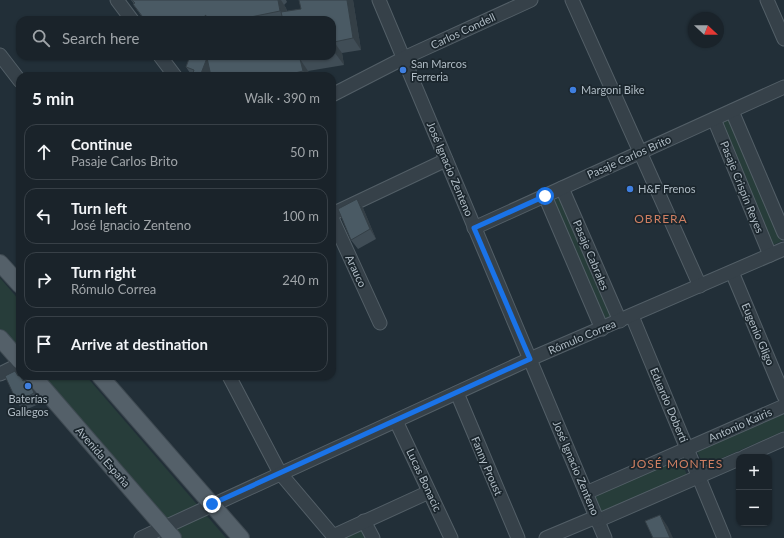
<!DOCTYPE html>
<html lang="en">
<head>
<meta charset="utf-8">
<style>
	body { margin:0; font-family:Lato,sans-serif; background:#272f36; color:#f1f3f6 }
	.controls { position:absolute; right:12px; bottom:12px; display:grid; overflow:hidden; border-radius:8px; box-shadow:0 1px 3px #0004 }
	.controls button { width:36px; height:36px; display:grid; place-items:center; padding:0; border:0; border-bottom:1px solid #384047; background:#1a232a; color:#f1f3f6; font:20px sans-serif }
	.compass { position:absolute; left:688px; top:12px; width:36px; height:36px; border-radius:50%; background:#1a232a; box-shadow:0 1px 3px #0004; rotate:112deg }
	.stop { position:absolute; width:12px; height:12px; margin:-9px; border:3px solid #1a73e8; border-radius:50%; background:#fff }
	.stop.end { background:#1a73e8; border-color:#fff; box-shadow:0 1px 4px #0008 }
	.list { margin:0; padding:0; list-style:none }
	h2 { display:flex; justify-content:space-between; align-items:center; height:52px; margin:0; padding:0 16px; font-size:17px }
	h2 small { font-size:13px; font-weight:400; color:#9fa4a8 }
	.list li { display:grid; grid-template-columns:26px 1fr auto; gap:12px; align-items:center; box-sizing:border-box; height:56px; margin:0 8px 8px; padding:0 8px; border:1px solid #384047; border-radius:12px }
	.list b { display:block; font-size:15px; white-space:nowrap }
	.list p { margin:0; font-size:13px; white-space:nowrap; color:#9fa4a8 }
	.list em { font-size:13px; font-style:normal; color:#9fa4a8 }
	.icon { flex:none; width:22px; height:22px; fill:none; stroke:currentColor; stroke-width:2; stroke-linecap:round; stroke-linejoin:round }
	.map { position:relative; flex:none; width:784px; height:538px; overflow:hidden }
	.search { position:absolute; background:#1a232a; box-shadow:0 1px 3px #0004; left:16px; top:16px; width:320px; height:44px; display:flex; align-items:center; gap:10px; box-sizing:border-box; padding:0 14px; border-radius:12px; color:#9fa4a8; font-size:15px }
	.panel { position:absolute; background:#1a232a; box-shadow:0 1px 3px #0004; left:16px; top:72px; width:320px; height:308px; border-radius:12px }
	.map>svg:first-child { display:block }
	.green { fill:#273d3a }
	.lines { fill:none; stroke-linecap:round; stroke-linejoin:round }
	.minor-casing { stroke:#535f67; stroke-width:15 }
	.major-casing { stroke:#3f4a52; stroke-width:18 }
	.minor { stroke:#364149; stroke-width:13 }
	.major { stroke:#546069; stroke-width:16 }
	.wall { fill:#404d56 }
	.shaded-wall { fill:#343f46 }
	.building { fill:#4a5a64; stroke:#343f46 }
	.route { stroke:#1a73e8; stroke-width:5 }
	.shop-dot { fill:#3f7fe0; stroke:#1b262d; stroke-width:1.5 }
	.labels { text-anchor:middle; stroke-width:3.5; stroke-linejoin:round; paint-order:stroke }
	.street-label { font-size:11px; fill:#b0bcc5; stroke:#1b262d }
	.poi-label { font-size:11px; fill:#b0bcc5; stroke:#1b262d; text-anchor:start }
	.neighbourhood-label { font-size:12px; letter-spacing:1px; fill:#cf7f62; stroke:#1b262d }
</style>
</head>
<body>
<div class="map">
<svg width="784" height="538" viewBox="0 0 784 538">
	<rect width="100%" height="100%" fill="#222f38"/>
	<g class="green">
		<polygon points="731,118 782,241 773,245 721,122"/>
		<polygon points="561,196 612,319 603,323 551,200"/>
		<polygon points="0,278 20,301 20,354 0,331"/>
		<polygon points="39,376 86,376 226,538 177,538"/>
		<polygon points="782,412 784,416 784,431 704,466 696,449"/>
		<polygon points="679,456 687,475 600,512 592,493"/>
		<polygon points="362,527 368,538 342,538"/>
	</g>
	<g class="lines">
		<defs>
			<g id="minor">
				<polyline points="117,0 132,20"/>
				<polyline points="379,0 605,538"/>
				<polyline points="572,0 700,286"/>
				<polyline points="767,0 784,39"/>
				<polyline points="0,55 20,81"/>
				<polyline points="160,56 175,76"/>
				<polyline points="332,95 404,58 531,0"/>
				<polyline points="732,111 784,233"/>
				<polyline points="714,119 770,255"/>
				<polyline points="562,188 620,321"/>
				<polyline points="545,196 602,329"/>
				<polyline points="332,214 446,160"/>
				<polyline points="332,218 380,323"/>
				<polyline points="474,228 784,87"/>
				<polyline points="732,272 784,396"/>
				<polyline points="632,316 724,538"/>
				<polyline points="0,374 20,364"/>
				<polyline points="229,376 280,473 335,538"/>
				<polyline points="457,393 518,538"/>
				<polyline points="396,421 451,538"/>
				<polyline points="744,457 784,439"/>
				<polyline points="586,493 784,406"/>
				<polyline points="364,521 373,538"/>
				<polyline points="597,521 739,459"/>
				<polyline points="333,536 429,492"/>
				<polyline points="141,538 530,359 784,249"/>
				<polyline points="546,538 596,517"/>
			</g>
			<g id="major">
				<polyline points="0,263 20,285"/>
				<polyline points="0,338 20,361"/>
				<polyline points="33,376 173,538"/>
				<polyline points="100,376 241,538"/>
			</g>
		</defs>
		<use href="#minor" class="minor-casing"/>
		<use href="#major" class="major-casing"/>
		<use href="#minor" class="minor"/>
		<use href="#major" class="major"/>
	</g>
	<g class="wall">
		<polygon points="131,0 286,0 287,2 284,5 286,8 287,11 301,9 299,0 353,0 361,50 342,53 344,65 308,71 310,76 192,76 186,67 190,56 332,56 332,20 144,20 133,4 134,4"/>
		<polygon points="357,199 363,208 376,239 358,249 351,240"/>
		<polygon points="15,371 19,376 21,376 24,381 25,380 29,386 31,386 37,396 41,403 23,411 17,402"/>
	</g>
	<g class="shaded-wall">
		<polygon points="278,0 281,0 286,8 288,20 287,20 280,11"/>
		<polygon points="347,0 353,0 361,50 353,38"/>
		<polygon points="334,42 342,53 344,65 335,53"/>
		<polygon points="207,58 213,76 200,76"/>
		<polygon points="300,59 308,71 310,76 306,76 303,71"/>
		<polygon points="357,199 363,208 376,239 370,229"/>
		<polygon points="31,386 37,396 41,403 34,393"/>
		<polygon points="660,515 668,527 673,538 670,538"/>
	</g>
	<g class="building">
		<polygon points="132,0 278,0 280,11 236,20 204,20 206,15 200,20 145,20 133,4 135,3"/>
		<polygon points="299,0 347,0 353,38 334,42 335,53 332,54 332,20 283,20 281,12 301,9"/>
		<polygon points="190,56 317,56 300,59 303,71 283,76 211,76 207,58 200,76 192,76 194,70 186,67"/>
		<polygon points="357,199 370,229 351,240 338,209"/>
		<polygon points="15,371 18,376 20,375 23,381 25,380 28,385 31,386 34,393 17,402 5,376"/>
		<polygon points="660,515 670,538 653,538 645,521"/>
	</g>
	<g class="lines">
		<polyline class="route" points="212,504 530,359 474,228 545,196"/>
	</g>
	<g class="shop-dot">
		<circle cx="403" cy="70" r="4"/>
		<circle cx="573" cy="90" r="4"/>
		<circle cx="630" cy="189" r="4"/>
		<circle cx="28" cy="386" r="4"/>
	</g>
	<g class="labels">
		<g class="street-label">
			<text transform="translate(463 31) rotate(-25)" y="4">Carlos Condell</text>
			<text transform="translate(629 157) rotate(-24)" y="4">Pasaje Carlos Brito</text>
			<text transform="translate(450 169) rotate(67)" y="4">José Ignacio Zenteno</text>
			<text transform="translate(742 187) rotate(68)" y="4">Pasaje Crispín Reyes</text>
			<text transform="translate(591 255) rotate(67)" y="4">Pasaje Cabrales</text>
			<text transform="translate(356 271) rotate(65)" y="4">Arauco</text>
			<text transform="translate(758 334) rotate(67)" y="4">Eugenio Gligo</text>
			<text transform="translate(582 337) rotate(-23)" y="4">Rómulo Correa</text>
			<text transform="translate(669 405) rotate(67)" y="4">Eduardo Doberti</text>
			<text transform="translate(740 425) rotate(-24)" y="4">Antonio Kairis</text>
			<text transform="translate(103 457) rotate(49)" y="4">Avenida España</text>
			<text transform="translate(487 466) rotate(67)" y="4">Fanny Proust</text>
			<text transform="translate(576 468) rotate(67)" y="4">José Ignacio Zenteno</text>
			<text transform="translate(424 480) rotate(65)" y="4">Lucas Bonacic</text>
		</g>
		<g class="poi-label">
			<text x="411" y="68">San Marcos<tspan x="411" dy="13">Ferreria</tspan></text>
			<text x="581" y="94">Margoni Bike</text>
			<text x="638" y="193">H&amp;F Frenos</text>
			<text x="28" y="403" text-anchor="middle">Baterías<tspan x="28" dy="13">Gallegos</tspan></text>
		</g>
		<g class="neighbourhood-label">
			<text x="661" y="223">OBRERA</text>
			<text x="677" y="468">JOSÉ MONTES</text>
		</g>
	</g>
</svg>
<div class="controls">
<button>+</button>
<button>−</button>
</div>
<svg class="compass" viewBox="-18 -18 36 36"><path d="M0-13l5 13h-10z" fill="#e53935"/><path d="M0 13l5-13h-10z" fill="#9fa4a8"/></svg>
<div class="stop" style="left:545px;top:196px"></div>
<div class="stop end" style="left:212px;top:504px"></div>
<div class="search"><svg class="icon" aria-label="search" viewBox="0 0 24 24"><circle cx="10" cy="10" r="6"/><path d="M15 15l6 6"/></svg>Search here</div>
<section class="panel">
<h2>5 min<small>Walk · 390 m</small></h2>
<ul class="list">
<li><svg class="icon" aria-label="ahead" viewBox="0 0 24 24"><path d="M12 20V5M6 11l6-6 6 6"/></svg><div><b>Continue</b><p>Pasaje Carlos Brito</p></div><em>50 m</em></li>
<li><svg class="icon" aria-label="left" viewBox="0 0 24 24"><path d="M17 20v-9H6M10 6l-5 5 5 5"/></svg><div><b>Turn left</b><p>José Ignacio Zenteno</p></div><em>100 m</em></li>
<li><svg class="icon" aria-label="right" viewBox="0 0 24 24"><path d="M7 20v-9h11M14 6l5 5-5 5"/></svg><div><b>Turn right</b><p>Rómulo Correa</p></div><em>240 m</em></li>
<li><svg class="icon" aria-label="arrive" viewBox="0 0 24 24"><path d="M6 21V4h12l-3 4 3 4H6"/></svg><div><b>Arrive at destination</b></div></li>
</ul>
</section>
</div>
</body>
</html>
